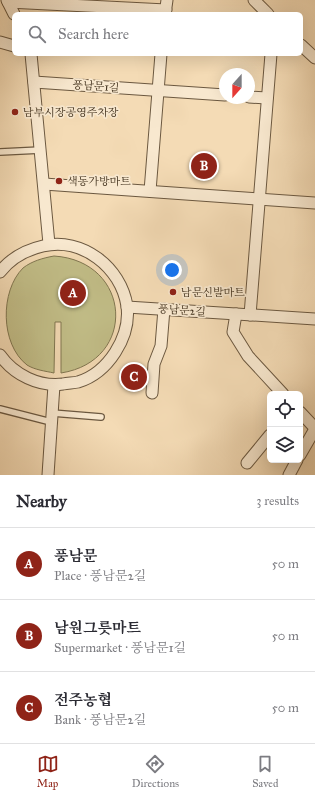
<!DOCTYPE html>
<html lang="en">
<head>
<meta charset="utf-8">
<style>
	body { margin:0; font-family:"IM FELL Great Primer","Noto Serif KR",serif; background:#f2f2f3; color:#2b2b33 }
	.controls { position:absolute; right:12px; bottom:12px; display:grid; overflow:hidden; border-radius:6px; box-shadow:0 4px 16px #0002 }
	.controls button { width:36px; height:36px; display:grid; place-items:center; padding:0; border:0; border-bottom:1px solid #e1e1e2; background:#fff; color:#2b2b33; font:20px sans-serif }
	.compass { position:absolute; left:219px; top:68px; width:36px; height:36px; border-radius:50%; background:#fff; box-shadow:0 4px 16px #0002; rotate:201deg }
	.you { position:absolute; left:172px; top:270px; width:14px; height:14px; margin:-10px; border:3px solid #fff; border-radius:50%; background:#1a73e8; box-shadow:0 0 0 6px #1a73e833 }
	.badge { display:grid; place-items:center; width:26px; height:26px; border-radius:50%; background:#8f2418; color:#fff; font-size:13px; font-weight:700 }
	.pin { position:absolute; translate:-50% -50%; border:2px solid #fff; box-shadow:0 1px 4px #0006 }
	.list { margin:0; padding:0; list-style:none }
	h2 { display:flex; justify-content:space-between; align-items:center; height:52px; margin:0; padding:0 16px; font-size:17px }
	h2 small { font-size:13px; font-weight:400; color:#7c7c81 }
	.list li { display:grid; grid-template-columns:26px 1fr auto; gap:12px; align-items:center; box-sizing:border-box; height:72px; padding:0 16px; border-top:1px solid #e1e1e2 }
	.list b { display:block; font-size:15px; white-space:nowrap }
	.list p { margin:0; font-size:13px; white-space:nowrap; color:#7c7c81 }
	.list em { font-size:13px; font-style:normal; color:#7c7c81 }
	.icon { flex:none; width:22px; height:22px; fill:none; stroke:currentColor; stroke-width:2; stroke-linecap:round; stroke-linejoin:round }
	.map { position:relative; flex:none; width:315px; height:475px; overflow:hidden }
	.search { position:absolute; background:#fff; box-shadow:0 4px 16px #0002; left:12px; right:12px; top:12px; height:44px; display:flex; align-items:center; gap:10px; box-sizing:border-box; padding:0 14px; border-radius:6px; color:#7c7c81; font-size:15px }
	.sheet { height:268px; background:#fff }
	nav { display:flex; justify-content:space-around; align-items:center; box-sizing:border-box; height:56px; border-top:1px solid #e1e1e2; background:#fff; font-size:11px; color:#7c7c81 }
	nav a { display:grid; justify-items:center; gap:2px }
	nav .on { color:#8f2418 }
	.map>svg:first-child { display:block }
	.green { fill:#c2be88; stroke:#807650 }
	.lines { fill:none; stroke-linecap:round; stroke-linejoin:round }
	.service-casing { stroke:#6b5840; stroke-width:8 }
	.minor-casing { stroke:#6b5840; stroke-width:13 }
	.service { stroke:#f8e8cf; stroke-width:5.5 }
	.minor { stroke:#f8e8cf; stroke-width:11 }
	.poi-dot { fill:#8f2418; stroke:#f8e8cf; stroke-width:1.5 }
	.labels { text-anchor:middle; stroke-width:3.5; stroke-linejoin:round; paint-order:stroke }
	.street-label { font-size:11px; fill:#3d2d19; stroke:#f8e8cf }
	.poi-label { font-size:11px; fill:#3d2d19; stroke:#f8e8cf; text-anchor:start }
</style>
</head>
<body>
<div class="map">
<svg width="315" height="475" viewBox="0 0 315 475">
	<rect width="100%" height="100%" fill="#f4dbb5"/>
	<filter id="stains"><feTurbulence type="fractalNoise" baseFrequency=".005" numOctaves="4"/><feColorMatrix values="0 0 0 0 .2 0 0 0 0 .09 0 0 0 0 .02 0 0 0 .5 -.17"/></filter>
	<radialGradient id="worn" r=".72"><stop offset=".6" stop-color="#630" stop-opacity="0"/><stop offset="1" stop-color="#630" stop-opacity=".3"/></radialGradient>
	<path class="green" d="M54 256C132 261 138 361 61 373V322H55L54 373C45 371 35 370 27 365 0 344 0 291 23 268 32 261 43 258 54 256Z"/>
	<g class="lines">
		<defs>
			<g id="service">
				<polyline points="0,152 41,150"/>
				<polyline points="0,409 51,422"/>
				<polyline points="52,413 101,417"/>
			</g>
			<g id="minor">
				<polyline points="7,0 14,14"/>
				<polyline points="254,0 268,14"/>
				<polyline points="8,2 166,10"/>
				<polyline points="165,14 167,0"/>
				<polyline points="0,42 14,46"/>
				<polyline points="301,45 315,58"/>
				<polyline points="31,54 49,244"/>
				<polyline points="34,82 225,95"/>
				<polyline points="249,97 267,98"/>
				<polyline points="44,184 315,203"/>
				<polyline points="150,191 161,54"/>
				<path d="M0 272C11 258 25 250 43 246 82 237 121 267 127 306 131 337 108 373 78 382 73 383 68 383 63 384 39 387 14 375 0 355"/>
				<polyline points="127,307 315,319"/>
				<polyline points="236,314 233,332 248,356 283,394"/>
				<polyline points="250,315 271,54"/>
				<polyline points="152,393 154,364 161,346 164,309"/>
				<polyline points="300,412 315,428"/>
				<polyline points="300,455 315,429"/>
				<polyline points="247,463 270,435"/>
				<polyline points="48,475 54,385"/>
				<polyline points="289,475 297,460"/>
			</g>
		</defs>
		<use href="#service" class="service-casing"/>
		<use href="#minor" class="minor-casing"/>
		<use href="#service" class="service"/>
		<use href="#minor" class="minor"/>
	</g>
	<g class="poi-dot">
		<circle cx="15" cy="112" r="4"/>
		<circle cx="59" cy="181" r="4"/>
		<circle cx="173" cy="292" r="4"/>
	</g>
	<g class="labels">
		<g class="street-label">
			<text transform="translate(96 86) rotate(4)" y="4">풍남문1길</text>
			<text transform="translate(182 310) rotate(4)" y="4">풍남문2길</text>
		</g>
		<g class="poi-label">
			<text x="23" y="116">남부시장공영주차장</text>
			<text x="67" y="185">색동가방마트</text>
			<text x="181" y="296">남문신발마트</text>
		</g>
	</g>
	<rect width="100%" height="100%" filter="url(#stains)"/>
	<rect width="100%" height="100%" fill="url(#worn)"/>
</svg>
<div class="controls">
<button><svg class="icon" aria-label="locate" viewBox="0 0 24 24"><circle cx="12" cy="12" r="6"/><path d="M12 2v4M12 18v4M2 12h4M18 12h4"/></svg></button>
<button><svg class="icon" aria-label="layers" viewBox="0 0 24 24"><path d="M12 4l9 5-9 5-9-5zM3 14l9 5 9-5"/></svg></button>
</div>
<svg class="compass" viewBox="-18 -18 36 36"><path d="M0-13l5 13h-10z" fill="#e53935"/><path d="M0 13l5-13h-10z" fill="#7c7c81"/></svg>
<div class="you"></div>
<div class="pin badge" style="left:73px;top:293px">A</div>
<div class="pin badge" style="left:204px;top:166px">B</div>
<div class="pin badge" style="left:134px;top:377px">C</div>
<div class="search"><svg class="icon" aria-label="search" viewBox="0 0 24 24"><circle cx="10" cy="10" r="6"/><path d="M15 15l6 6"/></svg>Search here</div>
</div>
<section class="sheet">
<h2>Nearby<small>3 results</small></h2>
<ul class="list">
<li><span class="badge">A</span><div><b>풍남문</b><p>Place · 풍남문2길</p></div><em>50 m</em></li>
<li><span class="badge">B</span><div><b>남원그릇마트</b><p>Supermarket · 풍남문1길</p></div><em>50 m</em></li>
<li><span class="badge">C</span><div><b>전주농협</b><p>Bank · 풍남문2길</p></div><em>50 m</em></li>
</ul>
</section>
<nav>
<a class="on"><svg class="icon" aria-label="map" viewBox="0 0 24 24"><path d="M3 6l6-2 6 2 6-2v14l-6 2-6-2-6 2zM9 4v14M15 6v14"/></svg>Map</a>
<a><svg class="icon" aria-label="directions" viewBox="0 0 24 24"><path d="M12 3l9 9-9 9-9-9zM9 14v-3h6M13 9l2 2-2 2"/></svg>Directions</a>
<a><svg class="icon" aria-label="saved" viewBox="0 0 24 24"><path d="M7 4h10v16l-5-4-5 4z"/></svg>Saved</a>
</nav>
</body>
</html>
